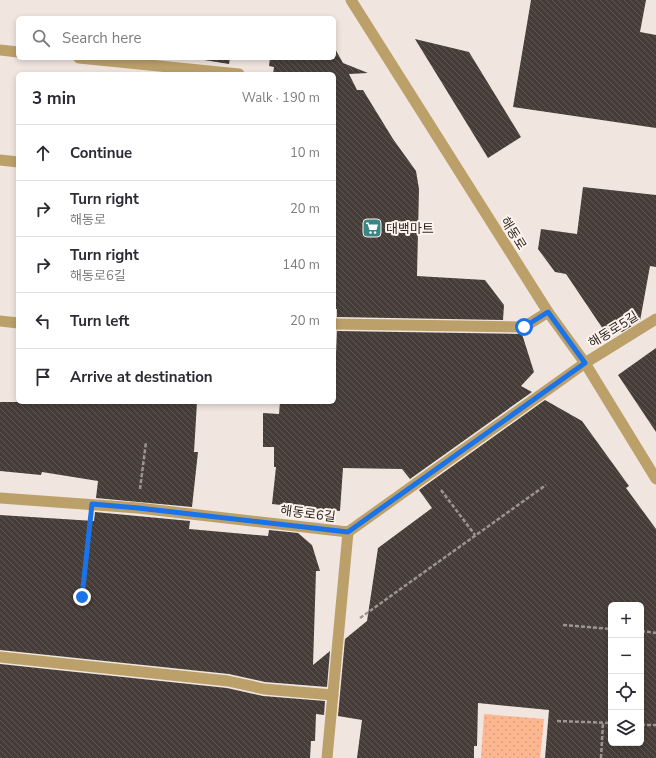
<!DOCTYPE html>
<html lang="en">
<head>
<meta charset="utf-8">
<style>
	body { margin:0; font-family:"Nunito Sans","Noto Sans KR",sans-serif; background:#f2f2f3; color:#2b2b33 }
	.controls { position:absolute; right:12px; bottom:12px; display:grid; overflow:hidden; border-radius:6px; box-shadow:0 2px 6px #0003 }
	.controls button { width:36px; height:36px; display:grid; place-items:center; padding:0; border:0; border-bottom:1px solid #e1e1e2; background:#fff; color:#2b2b33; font:20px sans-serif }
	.stop { position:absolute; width:12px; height:12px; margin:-9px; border:3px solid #1a73e8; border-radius:50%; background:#fff }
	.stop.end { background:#1a73e8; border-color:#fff; box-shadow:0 1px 4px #0008 }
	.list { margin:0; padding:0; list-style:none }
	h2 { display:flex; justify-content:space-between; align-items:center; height:52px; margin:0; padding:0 16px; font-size:17px }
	h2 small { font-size:13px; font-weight:400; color:#7c7c81 }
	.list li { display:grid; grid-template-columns:26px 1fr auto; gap:12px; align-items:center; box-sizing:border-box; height:56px; padding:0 16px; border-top:1px solid #e1e1e2 }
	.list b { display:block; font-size:15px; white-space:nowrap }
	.list p { margin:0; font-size:13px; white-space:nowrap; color:#7c7c81 }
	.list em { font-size:13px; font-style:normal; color:#7c7c81 }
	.icon { flex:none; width:22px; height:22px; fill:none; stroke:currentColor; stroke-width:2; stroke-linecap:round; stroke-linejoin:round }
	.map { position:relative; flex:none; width:656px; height:758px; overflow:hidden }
	.search { position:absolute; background:#fff; box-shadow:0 2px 6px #0003; left:16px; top:16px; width:320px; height:44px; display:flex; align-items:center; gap:10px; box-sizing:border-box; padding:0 14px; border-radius:6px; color:#7c7c81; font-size:15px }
	.panel { position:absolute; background:#fff; box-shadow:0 2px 6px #0003; left:16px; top:72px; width:320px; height:332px; border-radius:6px }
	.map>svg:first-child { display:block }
	.grass { fill:url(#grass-dots) }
	.building { fill:url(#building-back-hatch); fill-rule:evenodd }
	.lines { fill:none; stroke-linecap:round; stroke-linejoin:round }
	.path { stroke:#9e9590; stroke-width:2.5; stroke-dasharray:4 2; stroke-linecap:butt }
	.service { stroke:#bca06a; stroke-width:11 }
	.minor { stroke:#bca06a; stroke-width:11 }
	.tertiary { stroke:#bca06a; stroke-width:11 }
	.route { stroke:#1a73e8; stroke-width:5 }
	.labels { text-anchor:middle; stroke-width:4; stroke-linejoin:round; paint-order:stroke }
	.poi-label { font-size:13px; fill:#2d2926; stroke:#fef2ec; text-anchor:start }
	.street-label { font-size:13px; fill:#2d2926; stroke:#fef2ec }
</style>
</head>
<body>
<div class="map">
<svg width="656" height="758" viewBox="0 0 656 758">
	<defs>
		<pattern id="grass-dots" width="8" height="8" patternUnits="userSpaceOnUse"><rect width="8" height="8" fill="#fcb790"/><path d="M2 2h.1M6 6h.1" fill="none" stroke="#d89d7c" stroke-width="1.8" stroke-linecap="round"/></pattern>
		<pattern id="building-back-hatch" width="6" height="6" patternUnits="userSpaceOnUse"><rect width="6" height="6" fill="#463d38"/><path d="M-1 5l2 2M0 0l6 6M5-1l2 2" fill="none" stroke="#5e5753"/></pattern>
	</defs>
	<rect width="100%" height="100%" fill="#f1e5df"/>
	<polygon class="grass" points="484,714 544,719 540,758 481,758"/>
	<g class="building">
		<polygon points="531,0 646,0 640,32 656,35 656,128 513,107"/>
		<polygon points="415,39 469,52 521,137 488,158"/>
		<polygon points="334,47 343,63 368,73 349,74 357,90 363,90 393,139 416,171 419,189 417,276 485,280 504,305 503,320 337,317 337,309 334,309 334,74 273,74 274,67 269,66 270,58 334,59"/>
		<polygon points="192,58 230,58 229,64"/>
		<polygon points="583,187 656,195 656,267 650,266 640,321 622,332 603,329 566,274 555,272 538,249 541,229 577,234"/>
		<polygon points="337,331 522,334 534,372 521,386 532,392 410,479 402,469 343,468 340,511 272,504 276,467 274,467 274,447 263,447 263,413 279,414 280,402 334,402"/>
		<polygon points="656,348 656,432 618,375"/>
		<path d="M545 400 582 421 629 486 626 488 656 529V758H545L549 710 478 703 477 746H474V758H357L362 720 338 716 345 639 367 621 378 548 432 508 419 490ZM611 605H641V743H611Z"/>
		<polygon points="0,402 197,402 194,452 198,452 192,507 96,498 98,481 42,472 41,475 0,471"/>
		<polygon points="95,512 190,521 189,529 268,536 269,530 298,533 312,545 320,571 316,571 313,665 330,651 327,687 265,682 229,674 0,650 0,515 94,521"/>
		<polygon points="0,664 227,688 263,696 325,701 324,715 316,714 315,741 311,741 310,758 0,758"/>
	</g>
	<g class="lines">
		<g class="path">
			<polyline points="140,489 146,442"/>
			<polyline points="441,490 475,535"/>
			<polyline points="82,597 90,524"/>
			<polyline points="360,618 546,485"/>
			<polyline points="563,625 611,629"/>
			<polyline points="641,631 656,633"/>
			<polyline points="557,721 611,723"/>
			<polyline points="641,725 656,725"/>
			<polyline points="601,758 603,723"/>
		</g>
		<g class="service">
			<polyline points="0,50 18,52"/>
			<polyline points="79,58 239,74"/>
			<polyline points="0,160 18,162"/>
			<polyline points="0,321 18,323"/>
			<polyline points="334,324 524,327 548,312"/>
			<polyline points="0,657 228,681 264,689 333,695"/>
		</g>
		<g class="minor">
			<polyline points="0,498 138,508 348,532 585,363 656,319"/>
			<polyline points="327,758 348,532"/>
		</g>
		<polyline class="tertiary" points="351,0 548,312 585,363 656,479"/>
	</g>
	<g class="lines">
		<polyline class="route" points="82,597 92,504 138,508 348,532 585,363 548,312 524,327"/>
	</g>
	<defs>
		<symbol id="supermarket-square" viewBox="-11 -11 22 22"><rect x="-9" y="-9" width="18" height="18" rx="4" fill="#3c8585" stroke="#fef2ec"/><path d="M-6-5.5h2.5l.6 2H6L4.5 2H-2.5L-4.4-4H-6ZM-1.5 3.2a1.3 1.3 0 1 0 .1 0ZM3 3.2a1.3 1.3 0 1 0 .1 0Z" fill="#fff"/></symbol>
	</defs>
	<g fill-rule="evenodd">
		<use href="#supermarket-square" x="361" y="217" width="22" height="22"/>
	</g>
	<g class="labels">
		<g class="poi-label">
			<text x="386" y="233">대백마트</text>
		</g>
		<g class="street-label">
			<text transform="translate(514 233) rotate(58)" y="5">해동로</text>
			<text transform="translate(613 329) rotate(-32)" y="5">해동로5길</text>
			<text transform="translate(308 513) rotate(7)" y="5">해동로6길</text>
		</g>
	</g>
</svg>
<div class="controls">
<button>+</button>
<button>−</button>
<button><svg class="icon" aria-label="locate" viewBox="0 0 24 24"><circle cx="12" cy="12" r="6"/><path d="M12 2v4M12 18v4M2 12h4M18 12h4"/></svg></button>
<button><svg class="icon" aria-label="layers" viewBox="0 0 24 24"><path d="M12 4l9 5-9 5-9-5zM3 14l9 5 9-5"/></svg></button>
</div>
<div class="stop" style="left:524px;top:327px"></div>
<div class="stop end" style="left:82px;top:597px"></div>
<div class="search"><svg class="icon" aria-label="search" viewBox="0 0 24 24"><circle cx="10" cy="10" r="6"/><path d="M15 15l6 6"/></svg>Search here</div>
<section class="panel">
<h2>3 min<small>Walk · 190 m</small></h2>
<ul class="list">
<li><svg class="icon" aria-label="ahead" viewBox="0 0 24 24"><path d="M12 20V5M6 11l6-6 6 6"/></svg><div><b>Continue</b></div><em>10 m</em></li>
<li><svg class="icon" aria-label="right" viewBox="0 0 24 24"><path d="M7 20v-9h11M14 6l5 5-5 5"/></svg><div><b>Turn right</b><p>해동로</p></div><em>20 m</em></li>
<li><svg class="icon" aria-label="right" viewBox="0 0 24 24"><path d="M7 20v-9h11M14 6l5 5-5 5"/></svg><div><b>Turn right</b><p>해동로6길</p></div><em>140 m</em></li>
<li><svg class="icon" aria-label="left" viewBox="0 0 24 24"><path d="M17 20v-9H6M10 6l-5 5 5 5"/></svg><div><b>Turn left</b></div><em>20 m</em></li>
<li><svg class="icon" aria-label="arrive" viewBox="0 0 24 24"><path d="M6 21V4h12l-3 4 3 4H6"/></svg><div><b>Arrive at destination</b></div></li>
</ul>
</section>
</div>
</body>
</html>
